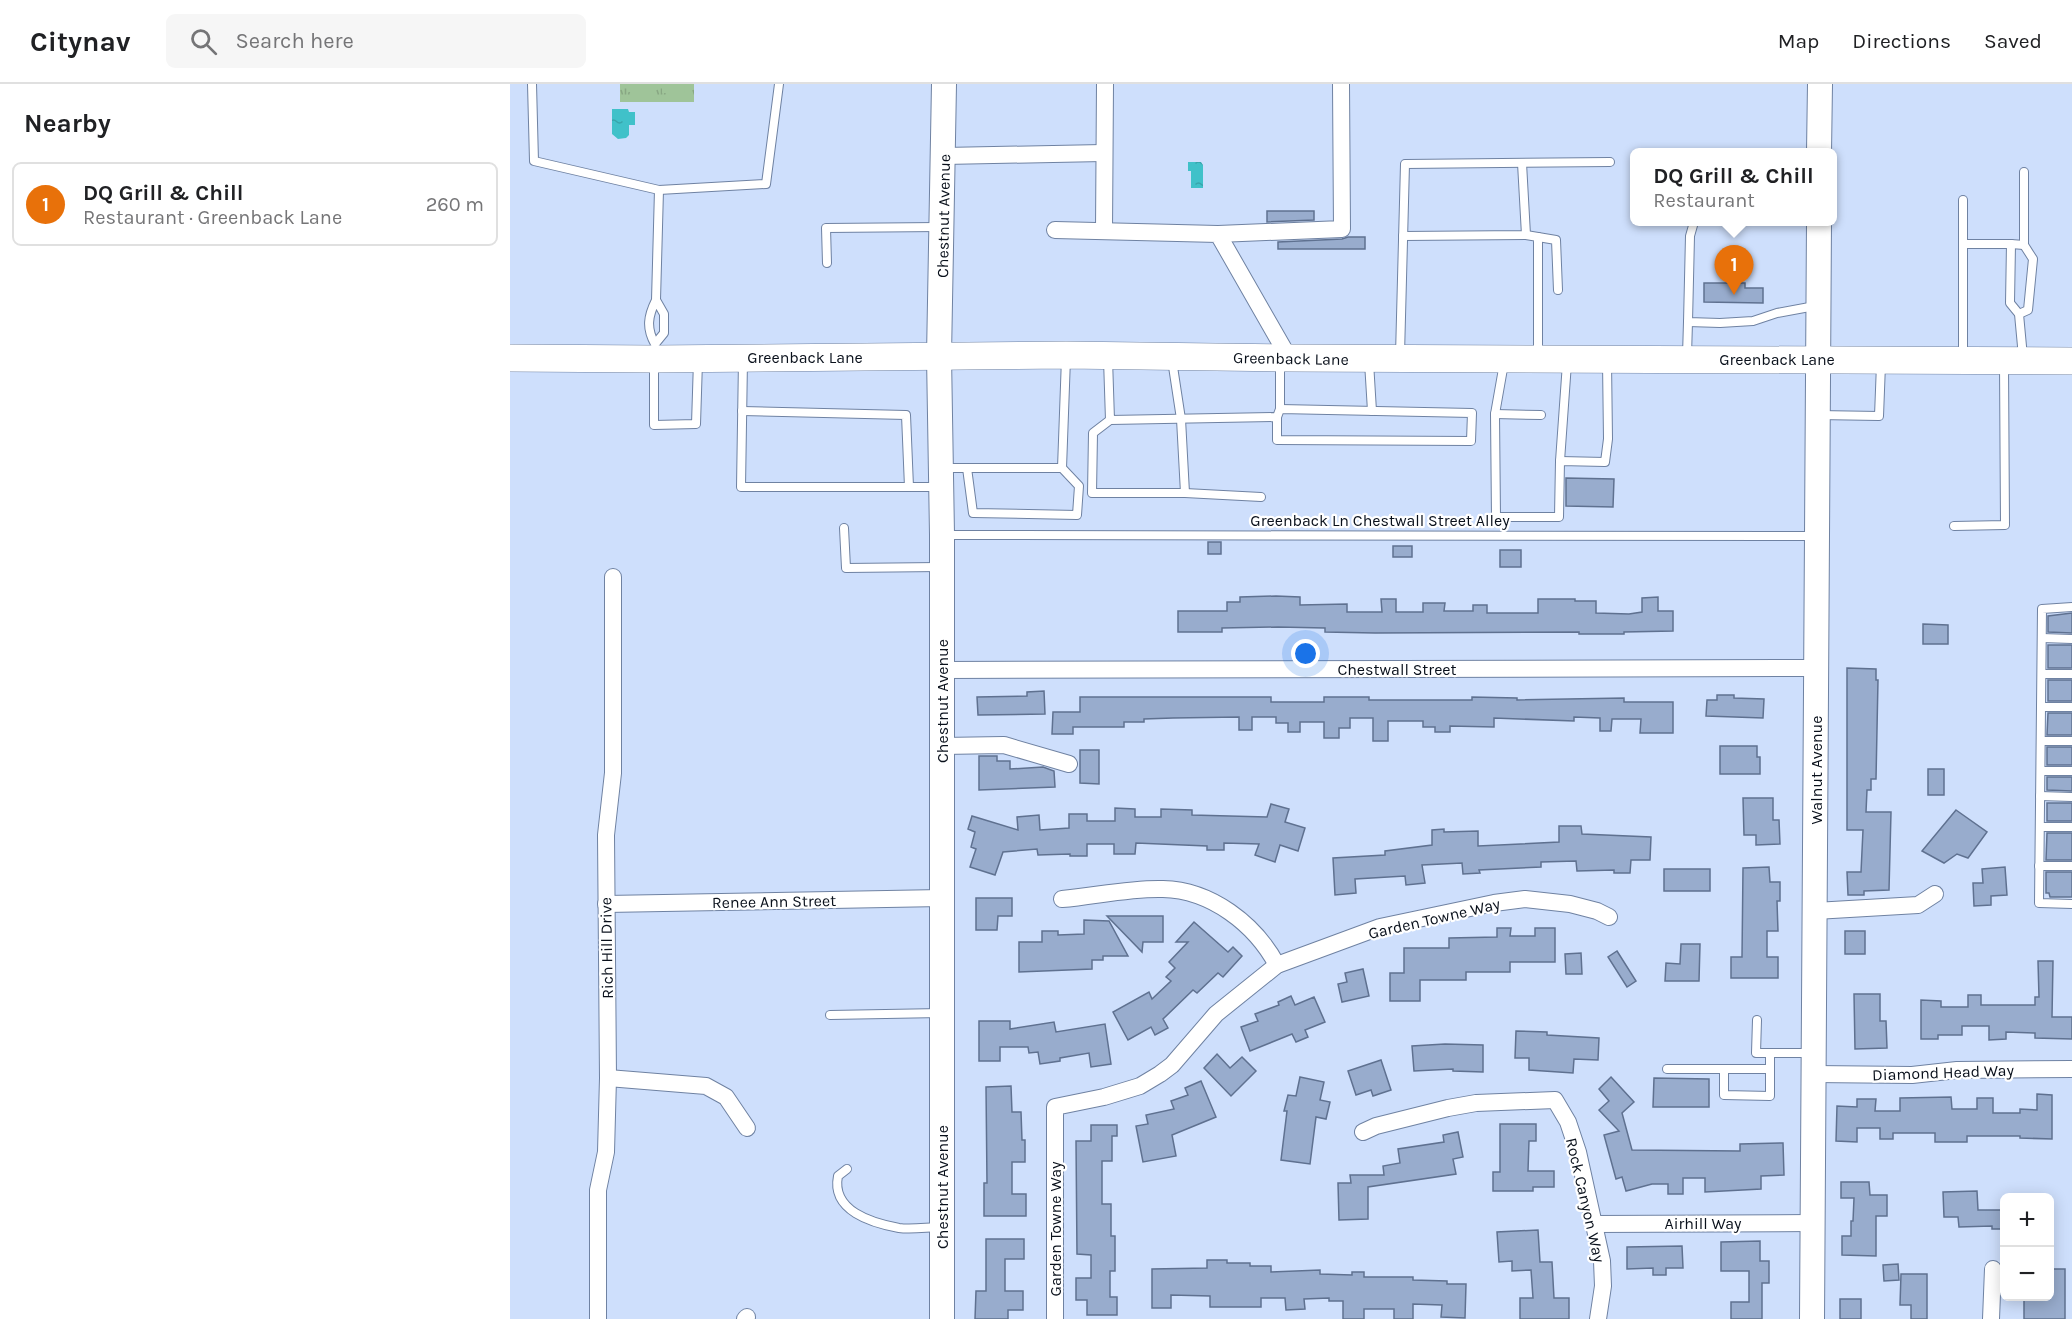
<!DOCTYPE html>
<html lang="en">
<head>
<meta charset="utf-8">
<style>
	body { margin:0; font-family:Karla,sans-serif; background:#f6f6f6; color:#202124 }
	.controls { position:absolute; right:18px; bottom:18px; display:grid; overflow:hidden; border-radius:9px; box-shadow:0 3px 15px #0003 }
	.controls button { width:54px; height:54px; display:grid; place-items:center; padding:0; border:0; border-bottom:2px solid #e0e0e0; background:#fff; color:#202124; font:30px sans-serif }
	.you { position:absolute; left:796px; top:570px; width:21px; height:21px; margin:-15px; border:4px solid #fff; border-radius:50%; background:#1a73e8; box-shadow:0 0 0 9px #1a73e833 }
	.badge { display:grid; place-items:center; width:39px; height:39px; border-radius:50%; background:#d93025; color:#fff; font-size:20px; font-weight:700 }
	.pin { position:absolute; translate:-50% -50px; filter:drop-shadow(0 2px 3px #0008) }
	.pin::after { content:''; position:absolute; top:32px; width:21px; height:18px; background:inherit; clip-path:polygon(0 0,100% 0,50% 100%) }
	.popup { position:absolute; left:1120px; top:64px; width:207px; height:78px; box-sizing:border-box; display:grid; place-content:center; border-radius:9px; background:#fff; filter:drop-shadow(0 2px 4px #0005); font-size:20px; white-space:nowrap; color:#757577 }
	.popup b { font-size:22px; color:#202124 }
	.popup::after { content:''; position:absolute; left:50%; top:100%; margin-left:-12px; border:12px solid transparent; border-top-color:#fff }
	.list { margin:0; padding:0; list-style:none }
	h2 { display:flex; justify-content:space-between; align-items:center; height:78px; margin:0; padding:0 24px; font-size:26px }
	h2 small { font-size:20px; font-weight:400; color:#757577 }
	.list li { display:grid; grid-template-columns:39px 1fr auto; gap:18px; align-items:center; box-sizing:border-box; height:84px; margin:0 12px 12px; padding:0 12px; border:2px solid #e0e0e0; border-radius:9px }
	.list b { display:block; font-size:22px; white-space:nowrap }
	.list p { margin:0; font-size:20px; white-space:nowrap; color:#757577 }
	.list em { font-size:20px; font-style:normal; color:#757577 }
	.icon { flex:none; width:33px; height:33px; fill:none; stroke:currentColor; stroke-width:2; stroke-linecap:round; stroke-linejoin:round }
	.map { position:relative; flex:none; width:1562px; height:1235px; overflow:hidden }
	header { display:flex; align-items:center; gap:36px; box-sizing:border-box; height:84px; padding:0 30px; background:#fff; border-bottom:2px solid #e0e0e0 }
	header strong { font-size:28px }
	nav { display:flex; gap:33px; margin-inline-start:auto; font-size:21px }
	.search { width:420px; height:54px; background:#f6f6f6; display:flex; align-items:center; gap:15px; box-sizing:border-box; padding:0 21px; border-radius:9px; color:#757577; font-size:22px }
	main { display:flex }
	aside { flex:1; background:#fff }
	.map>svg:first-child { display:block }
	.park { fill:url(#park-tufts) }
	.garden { fill:#9fc499 }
	.water { fill:url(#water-ripples) }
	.building { fill:#98accd; stroke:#5f7190; stroke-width:1.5 }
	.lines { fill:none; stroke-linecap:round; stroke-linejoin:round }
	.lane-casing { stroke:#6f82a2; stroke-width:10 }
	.street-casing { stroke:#6f82a2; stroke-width:18 }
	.secondary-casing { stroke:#6f82a2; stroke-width:26 }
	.primary-casing { stroke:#6f82a2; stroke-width:28 }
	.lane { stroke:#fff; stroke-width:8 }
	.street { stroke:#fff; stroke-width:16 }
	.secondary { stroke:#fff; stroke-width:24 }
	.primary { stroke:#fff; stroke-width:27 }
	.labels { text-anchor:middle; stroke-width:4.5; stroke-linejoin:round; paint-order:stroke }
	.street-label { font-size:16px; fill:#09101b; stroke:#fff }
</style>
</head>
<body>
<header>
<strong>Citynav</strong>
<div class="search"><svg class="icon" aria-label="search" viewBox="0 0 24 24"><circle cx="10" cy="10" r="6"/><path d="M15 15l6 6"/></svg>Search here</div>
<nav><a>Map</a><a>Directions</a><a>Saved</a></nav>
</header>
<main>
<aside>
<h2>Nearby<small></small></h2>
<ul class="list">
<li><span class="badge" style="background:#e8710a">1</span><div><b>DQ Grill &amp; Chill</b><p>Restaurant · Greenback Lane</p></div><em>260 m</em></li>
</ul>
</aside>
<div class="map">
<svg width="1562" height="1235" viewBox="0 0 1562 1235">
	<defs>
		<pattern id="park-tufts" width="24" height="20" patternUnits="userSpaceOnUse" patternTransform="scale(1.5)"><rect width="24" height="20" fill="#9fc499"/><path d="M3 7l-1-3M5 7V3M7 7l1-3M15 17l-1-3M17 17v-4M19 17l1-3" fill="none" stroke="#88a783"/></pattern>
		<pattern id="water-ripples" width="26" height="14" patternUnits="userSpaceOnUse" patternTransform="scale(1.5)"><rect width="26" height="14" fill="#40c1c9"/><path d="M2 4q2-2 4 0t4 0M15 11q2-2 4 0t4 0" fill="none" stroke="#37a5ac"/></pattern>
	</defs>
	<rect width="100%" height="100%" fill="#cedffc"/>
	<rect class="park" x="110" y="0" width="74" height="18"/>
	<g class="garden">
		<rect x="117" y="0" width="23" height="8"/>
		<polygon points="152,0 174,0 175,9 152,9"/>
	</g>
	<g class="water">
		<polygon points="102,25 118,25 119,28 125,28 125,41 119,41 119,51 116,54 108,55 102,50"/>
		<polygon points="678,78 691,78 693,81 693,104 681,104 681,87 678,87"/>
	</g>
	<g class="building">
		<polygon points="757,127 804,127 804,136 757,138"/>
		<polygon points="838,153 855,153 855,165 768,165 768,158 832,155"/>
		<polygon points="1194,199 1235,199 1235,204 1253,204 1253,219 1194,218"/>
		<polygon points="1056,394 1104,395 1103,423 1056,422"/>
		<rect x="698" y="458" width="13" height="12"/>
		<rect x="883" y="462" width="19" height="11"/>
		<rect x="990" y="466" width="21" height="17"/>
		<polygon points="766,512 790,513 790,521 837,520 837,528 872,528 871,515 886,515 886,528 913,528 913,519 935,519 934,527 963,527 963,521 977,521 977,529 1028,529 1028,515 1065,515 1065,517 1086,517 1086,529 1119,530 1132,528 1132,514 1148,513 1148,527 1163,527 1163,547 1114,548 1114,550 1069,550 1069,548 865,549 815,548 815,544 768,543 712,544 712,548 668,548 668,527 717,527 717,518 730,518 730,513"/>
		<polygon points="1562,529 1562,549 1538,548 1538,532"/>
		<polygon points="1413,540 1438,541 1438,560 1413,560"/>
		<rect x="1538" y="561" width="24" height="23"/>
		<polygon points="1337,584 1366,585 1366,596 1368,596 1366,695 1361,695 1361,706 1357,706 1356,728 1381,728 1379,806 1354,807 1354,811 1338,811 1337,788 1351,788 1353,746 1337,746"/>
		<rect x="1538" y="596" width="24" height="21"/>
		<polygon points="534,607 535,630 468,631 467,613 517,612 517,608"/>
		<polygon points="1207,611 1224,611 1224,614 1254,615 1253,634 1196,632 1197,616 1207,616"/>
		<polygon points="570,613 761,613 761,618 814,618 814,613 859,613 859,616 962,616 962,613 1007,614 1007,616 1114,614 1114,618 1163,618 1163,649 1130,649 1131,635 1102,635 1101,647 1090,647 1090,634 1064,633 1064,637 984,634 984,643 940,642 940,648 925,648 925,643 913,643 913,637 878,637 878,657 863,657 863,634 840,634 840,644 829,644 829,654 814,654 814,638 790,638 790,648 778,648 778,639 766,639 766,633 742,633 742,646 729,646 729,633 663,634 634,635 634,638 614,638 614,643 563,643 563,650 542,650 543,628 570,628"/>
		<polygon points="1562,629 1562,651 1537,651 1538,629"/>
		<polygon points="1210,662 1247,662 1247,673 1250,673 1250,690 1210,690"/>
		<rect x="1537" y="663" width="25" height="18"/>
		<polygon points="570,666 589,666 589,700 570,699"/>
		<polygon points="469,672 487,672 487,677 500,677 500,685 533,683 544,687 545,703 469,706"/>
		<rect x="1418" y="685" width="16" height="26"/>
		<polygon points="1537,693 1562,693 1562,707 1537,706"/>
		<polygon points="1233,714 1263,714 1263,736 1269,736 1270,760 1246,761 1246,751 1234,751"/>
		<rect x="1537" y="719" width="25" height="18"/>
		<polygon points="761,720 779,725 775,738 795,744 788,767 770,761 765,778 745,771 749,760 714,759 714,766 697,766 697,762 626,759 625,770 604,770 604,760 577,760 577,772 560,772 560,770 528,771 527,765 493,768 485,791 460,783 466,765 461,763 465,748 458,745 462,732 508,746 507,733 529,731 530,746 559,744 559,730 577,730 577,737 605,737 605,724 625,725 625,733 651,733 651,725 682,726 682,731 757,733"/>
		<polygon points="1446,726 1477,748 1458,774 1447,770 1434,779 1412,767"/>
		<polygon points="1049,742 1071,742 1072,750 1141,753 1140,776 1121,776 1120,789 1104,789 1104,786 1067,787 1066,777 1031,778 1031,783 969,786 970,789 953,790 952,779 912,781 915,799 896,801 895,792 845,795 846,809 825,811 823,774 875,771 875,767 922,761 922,746 934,745 934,748 968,747 968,762 1049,758"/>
		<polygon points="1537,749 1562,749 1562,776 1536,776"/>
		<polygon points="1259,783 1260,798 1270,798 1270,817 1267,817 1268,847 1257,847 1257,873 1268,873 1268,894 1221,894 1221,873 1232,873 1233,784"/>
		<polygon points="1495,783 1497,811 1481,812 1481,821 1464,822 1463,799 1473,799 1472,785"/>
		<rect x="1154" y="785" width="46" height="22"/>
		<polygon points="1536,788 1562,788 1562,813 1540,813 1539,809 1536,809"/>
		<polygon points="466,814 502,814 502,832 488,832 487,846 466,846"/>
		<polygon points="597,832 653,832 653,858 633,858 632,868"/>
		<polygon points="574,836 599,837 618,872 593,872 593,876 582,876 582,885 509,888 509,858 532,858 532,847 548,847 548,851 574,850"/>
		<polygon points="684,838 718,868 723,863 732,872 713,893 708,889 687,909 683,906 653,935 658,944 645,951 641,943 618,956 603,928 639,908 642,915 661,897 656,893 665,884 659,878 678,858 666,858"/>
		<polygon points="987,844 1001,844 1000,852 1025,852 1025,844 1045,844 1045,878 1000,878 1000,888 956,888 956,896 910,896 910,917 880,917 880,889 894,889 894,864 939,864 939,854 987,853"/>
		<rect x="1335" y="847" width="20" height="23"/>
		<polygon points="1171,860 1190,860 1189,897 1155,897 1156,879 1170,880"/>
		<polygon points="1107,867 1126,897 1117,903 1098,873"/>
		<polygon points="1071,869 1072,890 1056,890 1055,870"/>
		<polygon points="1528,877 1543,877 1542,933 1562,933 1562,955 1525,954 1525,949 1496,948 1496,955 1479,956 1479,942 1452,942 1452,951 1428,951 1428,955 1411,955 1411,916 1431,917 1431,923 1458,923 1458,911 1471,911 1471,921 1525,921 1525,913 1529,913"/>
		<polygon points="853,885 859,912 832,918 828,900 837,898 835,889"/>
		<polygon points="1344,910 1370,910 1370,937 1376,937 1377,964 1345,965"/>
		<polygon points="781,912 785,921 804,913 815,938 795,946 798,953 786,958 782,950 740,967 731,943 748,937 745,930 769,921 768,918"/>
		<polygon points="469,937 500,937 500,945 544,938 546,948 595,940 601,980 581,983 579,969 550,974 550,977 530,980 528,968 519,969 518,963 490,963 490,977 469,977"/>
		<polygon points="1006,947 1037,948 1037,951 1089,954 1088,976 1064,975 1063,989 1019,986 1019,974 1005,974"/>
		<polygon points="935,960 973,961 973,988 943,987 943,985 904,987 902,962"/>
		<polygon points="707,970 720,984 732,973 746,987 721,1012 694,984"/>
		<polygon points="871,976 881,1006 863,1012 861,1006 846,1011 838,987"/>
		<polygon points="790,993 814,998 810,1016 820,1018 816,1035 806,1033 800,1080 771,1076 777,1027 774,1027 778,1011 786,1012"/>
		<polygon points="1101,993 1124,1018 1112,1029 1122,1066 1230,1067 1230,1060 1273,1059 1274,1091 1251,1092 1251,1105 1195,1108 1195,1094 1173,1094 1173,1110 1158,1110 1158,1100 1142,1100 1116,1107 1112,1093 1106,1095 1094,1051 1109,1047 1089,1026 1099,1017 1089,1005"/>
		<polygon points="1144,994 1199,995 1199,1023 1143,1023"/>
		<polygon points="691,997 706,1033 662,1051 666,1072 633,1078 626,1042 638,1040 636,1031 664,1025 661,1017 678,1011 675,1004"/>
		<polygon points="501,1002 502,1028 511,1028 512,1056 515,1056 515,1078 502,1078 502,1110 516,1110 516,1132 474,1132 474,1099 477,1099 476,1003"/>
		<polygon points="1527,1010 1542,1011 1542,1055 1510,1054 1510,1052 1457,1052 1457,1058 1425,1058 1425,1049 1383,1049 1383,1055 1370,1055 1370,1044 1347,1044 1347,1058 1326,1057 1327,1022 1347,1023 1347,1015 1366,1015 1365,1027 1390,1027 1390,1014 1441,1013 1442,1025 1467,1025 1467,1014 1483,1014 1483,1029 1510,1029 1510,1025 1527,1026"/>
		<polygon points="990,1040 1026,1040 1026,1057 1019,1057 1018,1087 1044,1087 1044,1103 1023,1103 1023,1107 983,1107 983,1088 990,1088"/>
		<polygon points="581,1041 607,1041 607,1052 602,1052 602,1077 592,1077 592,1120 601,1120 601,1152 605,1152 605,1187 600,1187 600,1213 607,1213 607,1231 577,1231 577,1216 566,1216 566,1194 581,1194 581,1171 567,1170 566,1057 581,1057"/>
		<polygon points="948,1048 953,1073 943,1075 946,1090 858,1103 858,1135 829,1136 828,1099 841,1099 840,1091 874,1091 873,1082 890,1079 888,1065 934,1058 933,1051"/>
		<polygon points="1331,1098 1359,1098 1360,1111 1377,1111 1377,1132 1366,1132 1366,1172 1332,1171 1332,1152 1341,1152 1341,1137 1343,1137 1344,1114 1331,1114"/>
		<polygon points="1467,1107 1468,1126 1494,1126 1494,1145 1482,1145 1482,1142 1449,1143 1448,1133 1434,1133 1433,1108"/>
		<polygon points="1028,1146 1030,1178 1042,1178 1044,1214 1059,1214 1059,1235 1010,1235 1010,1214 1023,1214 1021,1186 1002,1187 1002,1177 989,1178 987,1148"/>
		<polygon points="476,1155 514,1155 514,1175 495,1175 495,1207 513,1207 513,1226 498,1226 498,1235 465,1235 466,1207 476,1207"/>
		<polygon points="1250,1157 1250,1177 1259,1177 1259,1199 1252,1199 1252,1235 1221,1235 1221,1218 1239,1218 1239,1187 1211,1187 1211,1158"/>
		<polygon points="1172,1162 1173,1184 1156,1184 1156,1191 1143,1191 1143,1184 1117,1185 1117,1163"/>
		<polygon points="697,1176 717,1176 717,1179 740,1179 740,1182 761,1182 761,1188 810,1186 810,1190 842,1191 842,1188 854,1188 854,1193 903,1193 903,1196 937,1197 937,1200 956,1200 955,1234 931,1233 932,1221 903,1220 903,1235 884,1235 884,1225 854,1225 854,1235 833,1235 833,1217 819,1217 819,1214 794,1215 795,1225 776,1226 775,1214 751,1214 751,1223 700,1223 700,1212 661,1211 661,1224 642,1224 642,1185 697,1184"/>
		<polygon points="1388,1180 1389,1196 1374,1197 1373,1181"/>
		<polygon points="1539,1185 1555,1185 1555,1235 1514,1235 1514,1212 1539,1212"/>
		<polygon points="1391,1190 1417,1190 1417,1235 1401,1235 1401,1221 1390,1221"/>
		<rect x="1330" y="1215" width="21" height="20"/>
	</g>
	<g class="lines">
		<defs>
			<g id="lane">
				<polyline points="22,0 24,77 149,106 256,100 269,0"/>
				<polyline points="1184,138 1180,152 1178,238 1210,239 1243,237 1267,229 1305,222"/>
				<polyline points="1016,151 1028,153 1028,273"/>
				<polyline points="893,152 1016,151 1012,79"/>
				<polyline points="1028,153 1046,156 1048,206"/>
				<polyline points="1453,160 1501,160 1500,219 1509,230 1513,273"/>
				<polyline points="1501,160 1514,161 1514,88"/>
				<polyline points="317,179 316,144 429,143"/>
				<path d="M146 216 154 230V249L145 260C136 244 138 232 146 216L149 106"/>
				<polyline points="1509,230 1518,226 1523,175 1514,161"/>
				<polyline points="890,271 895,80 1100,78"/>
				<polyline points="1177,271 1178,238"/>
				<polyline points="1453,273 1453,116"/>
				<polyline points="598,275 600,336 767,333 767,356 961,357 962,329 770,325 767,333"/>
				<polyline points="233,276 231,403 430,403"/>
				<polyline points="770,277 770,325"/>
				<polyline points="859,278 862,327"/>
				<polyline points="144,279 144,341 186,340 188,277"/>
				<polyline points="994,279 985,330 986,433 1049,433 1050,377 1095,378 1098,355 1097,278"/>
				<polyline points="232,327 396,331 399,403"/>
				<polyline points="985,330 1031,331"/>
				<polyline points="1308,331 1369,332 1371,280"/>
				<polyline points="600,336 583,349 582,409 675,409 671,335 662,276"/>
				<polyline points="1050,377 1057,279"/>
				<polyline points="432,384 552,384 556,274"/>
				<polyline points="457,384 463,429 567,431 569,402 552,384"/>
				<polyline points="675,409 751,413"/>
				<polyline points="1444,442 1495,441 1494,280"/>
				<polyline points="334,444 336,484 429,483"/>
				<polyline points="433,451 1305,452"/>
				<polyline points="1562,523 1532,525 1529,819 1562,820"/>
				<polyline points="1532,554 1562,555"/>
				<polyline points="1532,590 1562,590"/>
				<polyline points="1531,623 1562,623"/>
				<polyline points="1531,657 1562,657"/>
				<polyline points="1531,687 1562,687"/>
				<polyline points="1530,712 1562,713"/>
				<polyline points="1530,743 1562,743"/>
				<polyline points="1529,782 1562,782"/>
				<polyline points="320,931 431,929"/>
				<polyline points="1247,936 1246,969 1303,969"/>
				<polyline points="1157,985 1260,985"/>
				<polyline points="1214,985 1214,1011 1260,1012 1260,969"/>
				<path d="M337 1085 328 1092C321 1127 362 1139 389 1144 402 1146 418 1143 431 1143"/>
			</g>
			<g id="street">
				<polyline points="434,72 593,69"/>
				<polyline points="545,146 708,150 779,274"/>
				<polyline points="594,146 595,0"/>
				<polyline points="708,150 832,145 831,0"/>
				<polyline points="432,586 1307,584"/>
				<polyline points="432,662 494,661 559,680"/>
				<path d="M552 815C586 812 619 804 653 805 701 806 745 840 767 881"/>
				<polyline points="96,820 432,814"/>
				<polyline points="1305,827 1408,821 1425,810"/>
				<polyline points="1304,990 1402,991 1447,986 1562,985"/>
				<polyline points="98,994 196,1002 216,1013 237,1044"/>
				<polyline points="853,1048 866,1042 938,1024 966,1019 1045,1016 1058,1038 1068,1068 1092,1177 1093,1202 1088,1235"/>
				<polyline points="1084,1140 1303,1139"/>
				<polyline points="88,1235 88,1106 96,1068 98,994 96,751 103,689 103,493"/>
				<polyline points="235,1235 237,1233"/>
				<polyline points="545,1235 545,1023 594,1013 630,1002 650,990 662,981 706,930 767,881 870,843 984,819 1015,815 1060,820 1087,827 1099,833"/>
				<polyline points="1481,1235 1483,1185"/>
			</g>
			<g id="secondary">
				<polyline points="1309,68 1310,0"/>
				<polyline points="432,1235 432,451 429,272 434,0"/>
				<polyline points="1302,1235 1309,138"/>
			</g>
			<polyline id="primary" points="0,274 144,275 556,271 779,274 1562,277"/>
		</defs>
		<use href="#lane" class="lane-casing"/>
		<use href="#street" class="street-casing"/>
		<use href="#secondary" class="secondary-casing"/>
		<use href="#primary" class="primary-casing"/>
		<use href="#lane" class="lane"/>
		<use href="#street" class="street"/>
		<use href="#secondary" class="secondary"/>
		<use href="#primary" class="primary"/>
	</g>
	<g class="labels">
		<g class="street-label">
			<text transform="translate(433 132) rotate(-89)" y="6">Chestnut Avenue</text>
			<text x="295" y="279">Greenback Lane</text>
			<text transform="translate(781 274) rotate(1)" y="6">Greenback Lane</text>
			<text x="1267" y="281">Greenback Lane</text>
			<text x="870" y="442">Greenback Ln Chestwall Street Alley</text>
			<text x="887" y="591">Chestwall Street</text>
			<text transform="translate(432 617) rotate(-90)" y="6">Chestnut Avenue</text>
			<text transform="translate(1306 686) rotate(-90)" y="6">Walnut Avenue</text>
			<text transform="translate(264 817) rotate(-1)" y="6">Renee Ann Street</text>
			<text transform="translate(924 834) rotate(-13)" y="6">Garden Towne Way</text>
			<text transform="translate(96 864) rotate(-91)" y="6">Rich Hill Drive</text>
			<text transform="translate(1433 988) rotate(-2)" y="6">Diamond Head Way</text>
			<text transform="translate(432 1103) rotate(-90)" y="6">Chestnut Avenue</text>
			<text transform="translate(1076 1116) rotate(77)" y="6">Rock Canyon Way</text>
			<text x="1193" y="1145">Airhill Way</text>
			<text transform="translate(545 1145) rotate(-90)" y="6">Garden Towne Way</text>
		</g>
	</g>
</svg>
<div class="controls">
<button>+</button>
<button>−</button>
</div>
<div class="you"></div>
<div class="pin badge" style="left:1224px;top:211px;background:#e8710a">1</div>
<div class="popup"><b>DQ Grill &amp; Chill</b>Restaurant</div>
</div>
</main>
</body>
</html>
